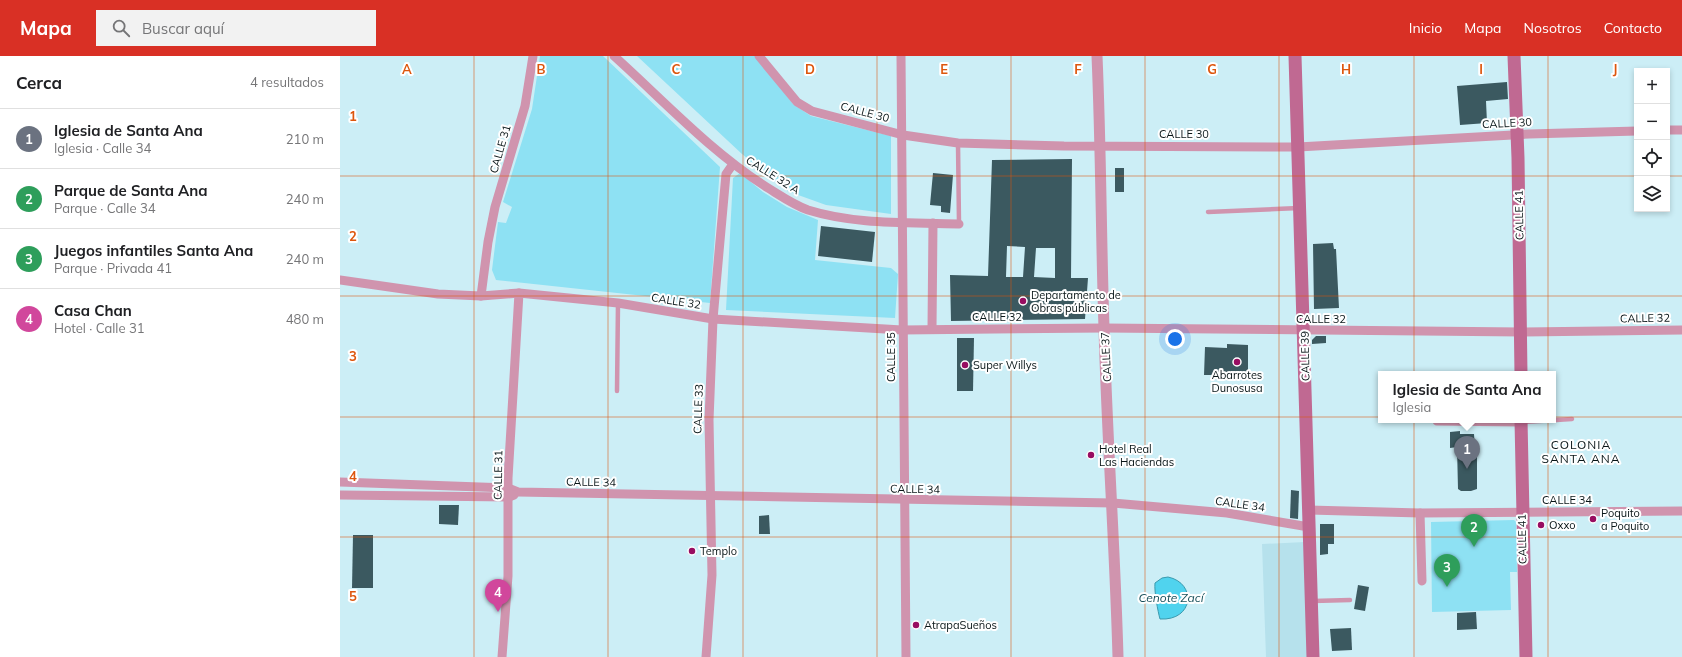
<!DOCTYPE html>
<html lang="es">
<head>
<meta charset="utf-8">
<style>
	body { margin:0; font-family:Mulish,sans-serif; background:#f2f2f2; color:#202124 }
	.controls { position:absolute; right:12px; top:12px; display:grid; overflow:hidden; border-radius:0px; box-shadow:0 2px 6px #0003 }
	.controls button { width:36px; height:36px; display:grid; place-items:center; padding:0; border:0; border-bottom:1px solid #e0e0e0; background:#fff; color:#202124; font:20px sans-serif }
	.you { position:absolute; left:835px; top:283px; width:14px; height:14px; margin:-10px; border:3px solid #fff; border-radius:50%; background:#1a73e8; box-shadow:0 0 0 6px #1a73e833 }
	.badge { display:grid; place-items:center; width:26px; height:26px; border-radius:50%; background:#d93025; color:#fff; font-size:13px; font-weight:700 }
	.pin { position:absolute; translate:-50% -33px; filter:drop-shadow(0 1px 2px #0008) }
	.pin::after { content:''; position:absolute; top:21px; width:14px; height:12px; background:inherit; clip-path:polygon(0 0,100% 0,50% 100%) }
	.popup { position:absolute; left:1038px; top:315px; width:178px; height:52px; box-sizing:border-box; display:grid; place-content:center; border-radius:0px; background:#fff; filter:drop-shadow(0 1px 3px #0005); font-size:13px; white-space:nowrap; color:#757577 }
	.popup b { font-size:15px; color:#202124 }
	.popup::after { content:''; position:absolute; left:50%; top:100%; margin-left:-8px; border:8px solid transparent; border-top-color:#fff }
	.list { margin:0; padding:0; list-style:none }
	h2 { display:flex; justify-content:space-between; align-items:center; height:52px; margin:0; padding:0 16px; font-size:17px }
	h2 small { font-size:13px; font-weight:400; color:#757577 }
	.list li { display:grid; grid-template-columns:26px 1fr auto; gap:12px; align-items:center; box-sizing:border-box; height:60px; padding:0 16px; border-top:1px solid #e0e0e0 }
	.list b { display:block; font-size:15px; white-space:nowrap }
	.list p { margin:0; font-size:13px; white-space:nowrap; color:#757577 }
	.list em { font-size:13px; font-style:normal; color:#757577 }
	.icon { flex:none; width:22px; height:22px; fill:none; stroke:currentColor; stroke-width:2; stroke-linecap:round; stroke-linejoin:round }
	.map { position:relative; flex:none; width:1342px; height:601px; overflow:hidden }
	header { display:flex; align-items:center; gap:24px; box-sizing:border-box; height:56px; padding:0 20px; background:#d93025; color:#fff }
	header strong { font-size:19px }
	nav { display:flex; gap:22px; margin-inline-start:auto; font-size:14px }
	.search { width:280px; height:36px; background:#f2f2f2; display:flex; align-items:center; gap:10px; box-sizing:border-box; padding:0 14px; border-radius:0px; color:#757577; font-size:15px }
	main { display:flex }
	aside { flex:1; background:#fff }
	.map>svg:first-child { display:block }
	.built { fill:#b6e1ec }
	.green { fill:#8ee1f3 }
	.water { fill:#50d3ee; stroke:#3a9aae }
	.building { fill:#3b5960; fill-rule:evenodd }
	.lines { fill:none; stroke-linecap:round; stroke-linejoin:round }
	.service { stroke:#d094ae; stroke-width:4.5 }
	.minor { stroke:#d094ae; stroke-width:9 }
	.tertiary { stroke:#d094ae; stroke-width:11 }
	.secondary { stroke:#c06992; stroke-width:13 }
	.grid { fill:none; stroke:#dd560d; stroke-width:1; stroke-opacity:0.55 }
	.poi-dot { fill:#980d61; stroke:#fff; stroke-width:1.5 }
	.labels { text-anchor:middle; stroke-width:4; stroke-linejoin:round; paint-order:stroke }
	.street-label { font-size:11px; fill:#081517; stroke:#fff }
	.poi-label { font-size:11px; fill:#081517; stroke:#fff; text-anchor:start }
	.neighbourhood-label { font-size:12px; letter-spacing:1px; fill:#081517; stroke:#fff }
	.water-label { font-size:12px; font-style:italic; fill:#174f5a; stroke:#fff }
	.grid-label { font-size:13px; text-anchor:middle; font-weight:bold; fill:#dd560d; stroke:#fff; stroke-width:4; stroke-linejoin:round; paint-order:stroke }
</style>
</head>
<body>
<header>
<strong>Mapa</strong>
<div class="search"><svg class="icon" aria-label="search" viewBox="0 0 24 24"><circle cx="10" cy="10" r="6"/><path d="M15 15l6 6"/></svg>Buscar aquí</div>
<nav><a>Inicio</a><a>Mapa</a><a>Nosotros</a><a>Contacto</a></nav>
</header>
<main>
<aside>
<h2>Cerca<small>4 resultados</small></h2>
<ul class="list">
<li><span class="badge" style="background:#6b7280">1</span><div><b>Iglesia de Santa Ana</b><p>Iglesia · Calle 34</p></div><em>210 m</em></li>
<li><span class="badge" style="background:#2e9e5b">2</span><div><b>Parque de Santa Ana</b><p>Parque · Calle 34</p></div><em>240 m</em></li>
<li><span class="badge" style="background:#2e9e5b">3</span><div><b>Juegos infantiles Santa Ana</b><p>Parque · Privada 41</p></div><em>240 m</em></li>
<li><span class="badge" style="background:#d1479c">4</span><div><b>Casa Chan</b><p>Hotel · Calle 31</p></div><em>480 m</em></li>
</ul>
</aside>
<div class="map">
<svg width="1342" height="601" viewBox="0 0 1342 601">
	<rect width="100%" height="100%" fill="#cceef6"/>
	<polygon class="built" points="965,486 969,601 926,601 922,488"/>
	<g class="green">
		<polygon points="200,0 263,0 380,111 370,247 156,224 152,214 158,166 166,167 172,151 163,146 192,53"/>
		<polygon points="297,0 416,0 453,48 471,60 551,80 551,158 486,149 447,135 402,98"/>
		<polygon points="400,117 423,136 447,151 478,164 475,204 551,212 558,218 555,262 386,254 393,122"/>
		<polygon points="1174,464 1176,466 1177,516 1170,516 1171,554 1092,556 1091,466"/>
	</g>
	<path class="water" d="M828 521C857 527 854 565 820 563 818 556 814 535 815 527L822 522Z"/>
	<g class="building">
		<polygon points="1167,26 1168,43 1146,45 1147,67 1120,69 1117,30"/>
		<path d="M732 103 731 222H748L745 263 611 265 610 219 648 220 652 104ZM667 190 685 191 683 221H666ZM696 192H715V222L694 221Z"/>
		<rect x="775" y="112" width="9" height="24"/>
		<polygon points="593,117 613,119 610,157 601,156 601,150 590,149"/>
		<polygon points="481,170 535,176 532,206 478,200"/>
		<polygon points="993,187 994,193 996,193 999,252 974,253 973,188"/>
		<polygon points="976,280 986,280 986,287 972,288 972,284"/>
		<polygon points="617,282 634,282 633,335 617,335"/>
		<polygon points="887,288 908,289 908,323 887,323 887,319 864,319 865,291 887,292"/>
		<polygon points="1120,375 1120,378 1134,378 1135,393 1137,394 1137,433 1131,435 1121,435 1118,433 1117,391 1110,392 1110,376"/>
		<polygon points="951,434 959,435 958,463 950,462"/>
		<polygon points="99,449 119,449 118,469 99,468"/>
		<polygon points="429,459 430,478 419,478 419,460"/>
		<polygon points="980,468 994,468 994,488 988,488 988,498 980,499"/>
		<polygon points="13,479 33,479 33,532 12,532"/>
		<polygon points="1018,529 1029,531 1025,555 1014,553"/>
		<polygon points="1136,556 1137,573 1117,574 1117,557"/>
		<polygon points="1011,572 1012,594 992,595 990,573"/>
	</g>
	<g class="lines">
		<g class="service">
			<polyline points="618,87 619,168"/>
			<polyline points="868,156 959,152"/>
			<polyline points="277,335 278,247"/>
			<polyline points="1183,366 1232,363"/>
			<polyline points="973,545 1010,544"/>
		</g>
		<g class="minor">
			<path d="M274 0C324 45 371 96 428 132 441 140 454 149 468 154 516 169 569 166 619 168"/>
			<polyline points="419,0 457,46 472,55 563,79 618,87 724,90 958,91 1189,78 1297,75"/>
			<polyline points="561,0 566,601"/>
			<polyline points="1327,74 1342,74"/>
			<polyline points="0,224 98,238 141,240 179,237 278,247 373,263 562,274 764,272 1182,276 1342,274"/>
			<polyline points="141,240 148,186 155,151 185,50 193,0"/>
			<polyline points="592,273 593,167"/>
			<polyline points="1097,365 1181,366"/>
			<polyline points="0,426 168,432 178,436 773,447 887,457 969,471"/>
			<polyline points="0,439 169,441 174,439"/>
			<polyline points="969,454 1080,457 1342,455"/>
			<polyline points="1080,457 1082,525"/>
			<polyline points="162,601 168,520 168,422 179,237"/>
			<polyline points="366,601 372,519 369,364 373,263 386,118 393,108"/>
		</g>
		<path class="tertiary" d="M757 0C761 91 761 181 764 272 767 382 775 491 778 601"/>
		<g class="secondary">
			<polyline points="955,0 973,601"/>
			<polyline points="1174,0 1178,102 1181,318"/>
			<polyline points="1181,364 1186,601"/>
		</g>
	</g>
	<path class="grid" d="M134 0V601M268 0V601M403 0V601M537 0V601M671 0V601M805 0V601M939 0V601M1074 0V601M1208 0V601M0 120H1297M1327 120H1342M0 240H1342M0 361H1342M0 481H1342"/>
	<g class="poi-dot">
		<circle cx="683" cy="245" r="4"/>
		<circle cx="897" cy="306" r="4"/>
		<circle cx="625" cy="309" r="4"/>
		<circle cx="751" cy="399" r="4"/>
		<circle cx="1253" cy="463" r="4"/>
		<circle cx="1201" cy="469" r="4"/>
		<circle cx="352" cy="495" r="4"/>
		<circle cx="576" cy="569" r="4"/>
	</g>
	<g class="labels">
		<g class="street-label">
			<text transform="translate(525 56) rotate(15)" y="4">CALLE 30</text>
			<text transform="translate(1167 67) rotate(-3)" y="4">CALLE 30</text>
			<text x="844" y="82">CALLE 30</text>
			<text transform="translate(160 93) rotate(-74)" y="4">CALLE 31</text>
			<text transform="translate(433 119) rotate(32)" y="4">CALLE 32 A</text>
			<text transform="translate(1179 159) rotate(-91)" y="4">CALLE 41</text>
			<text transform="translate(336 245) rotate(9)" y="4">CALLE 32</text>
			<text x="657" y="265">CALLE 32</text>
			<text transform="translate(1305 262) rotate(-1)" y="4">CALLE 32</text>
			<text x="981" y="267">CALLE 32</text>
			<text transform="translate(965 300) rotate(-91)" y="4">CALLE 39</text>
			<text transform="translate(551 301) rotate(-90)" y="4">CALLE 35</text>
			<text transform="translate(766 301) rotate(-93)" y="4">CALLE 37</text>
			<text transform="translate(358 353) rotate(-88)" y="4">CALLE 33</text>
			<text transform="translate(158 419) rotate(-89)" y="4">CALLE 31</text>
			<text transform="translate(251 426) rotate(1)" y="4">CALLE 34</text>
			<text transform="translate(575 433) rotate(1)" y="4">CALLE 34</text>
			<text x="1227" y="448">CALLE 34</text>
			<text transform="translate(900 448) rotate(8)" y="4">CALLE 34</text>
			<text transform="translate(1182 483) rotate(-91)" y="4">CALLE 41</text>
		</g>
		<g class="poi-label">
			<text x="691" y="243">Departamento de<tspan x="691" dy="13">Obras públicas</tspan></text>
			<text x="633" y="313">Super Willys</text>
			<text x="897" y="323" text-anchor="middle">Abarrotes<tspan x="897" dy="13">Dunosusa</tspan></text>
			<text x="759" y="397">Hotel Real<tspan x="759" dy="13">Las Haciendas</tspan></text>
			<text x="1261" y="461">Poquito<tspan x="1261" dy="13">a Poquito</tspan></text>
			<text x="1209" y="473">Oxxo</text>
			<text x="360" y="499">Templo</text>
			<text x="584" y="573">AtrapaSueños</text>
		</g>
		<g class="neighbourhood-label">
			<text x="1241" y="393">COLONIA<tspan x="1241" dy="14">SANTA ANA</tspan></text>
		</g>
		<g class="water-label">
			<text x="831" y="546">Cenote Zací</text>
		</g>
	</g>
	<g class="grid-label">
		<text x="67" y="18">A</text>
		<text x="201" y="18">B</text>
		<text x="336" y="18">C</text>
		<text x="470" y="18">D</text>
		<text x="604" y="18">E</text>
		<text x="738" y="18">F</text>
		<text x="872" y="18">G</text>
		<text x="1006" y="18">H</text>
		<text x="1141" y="18">I</text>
		<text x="1275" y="18">J</text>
		<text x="13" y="65">1</text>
		<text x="13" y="185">2</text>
		<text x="13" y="305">3</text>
		<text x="13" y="425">4</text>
		<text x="13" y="545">5</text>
	</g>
</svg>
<div class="controls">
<button>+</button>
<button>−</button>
<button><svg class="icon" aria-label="locate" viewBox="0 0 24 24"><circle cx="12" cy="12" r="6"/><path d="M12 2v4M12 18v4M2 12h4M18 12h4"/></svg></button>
<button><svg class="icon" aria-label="layers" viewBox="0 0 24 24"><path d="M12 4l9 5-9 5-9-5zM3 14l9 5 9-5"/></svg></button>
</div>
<div class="you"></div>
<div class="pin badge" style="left:1127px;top:413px;background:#6b7280">1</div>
<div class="popup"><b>Iglesia de Santa Ana</b>Iglesia</div>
<div class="pin badge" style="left:1134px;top:491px;background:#2e9e5b">2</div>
<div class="pin badge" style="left:1107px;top:531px;background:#2e9e5b">3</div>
<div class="pin badge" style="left:158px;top:556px;background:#d1479c">4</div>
</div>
</main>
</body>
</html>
